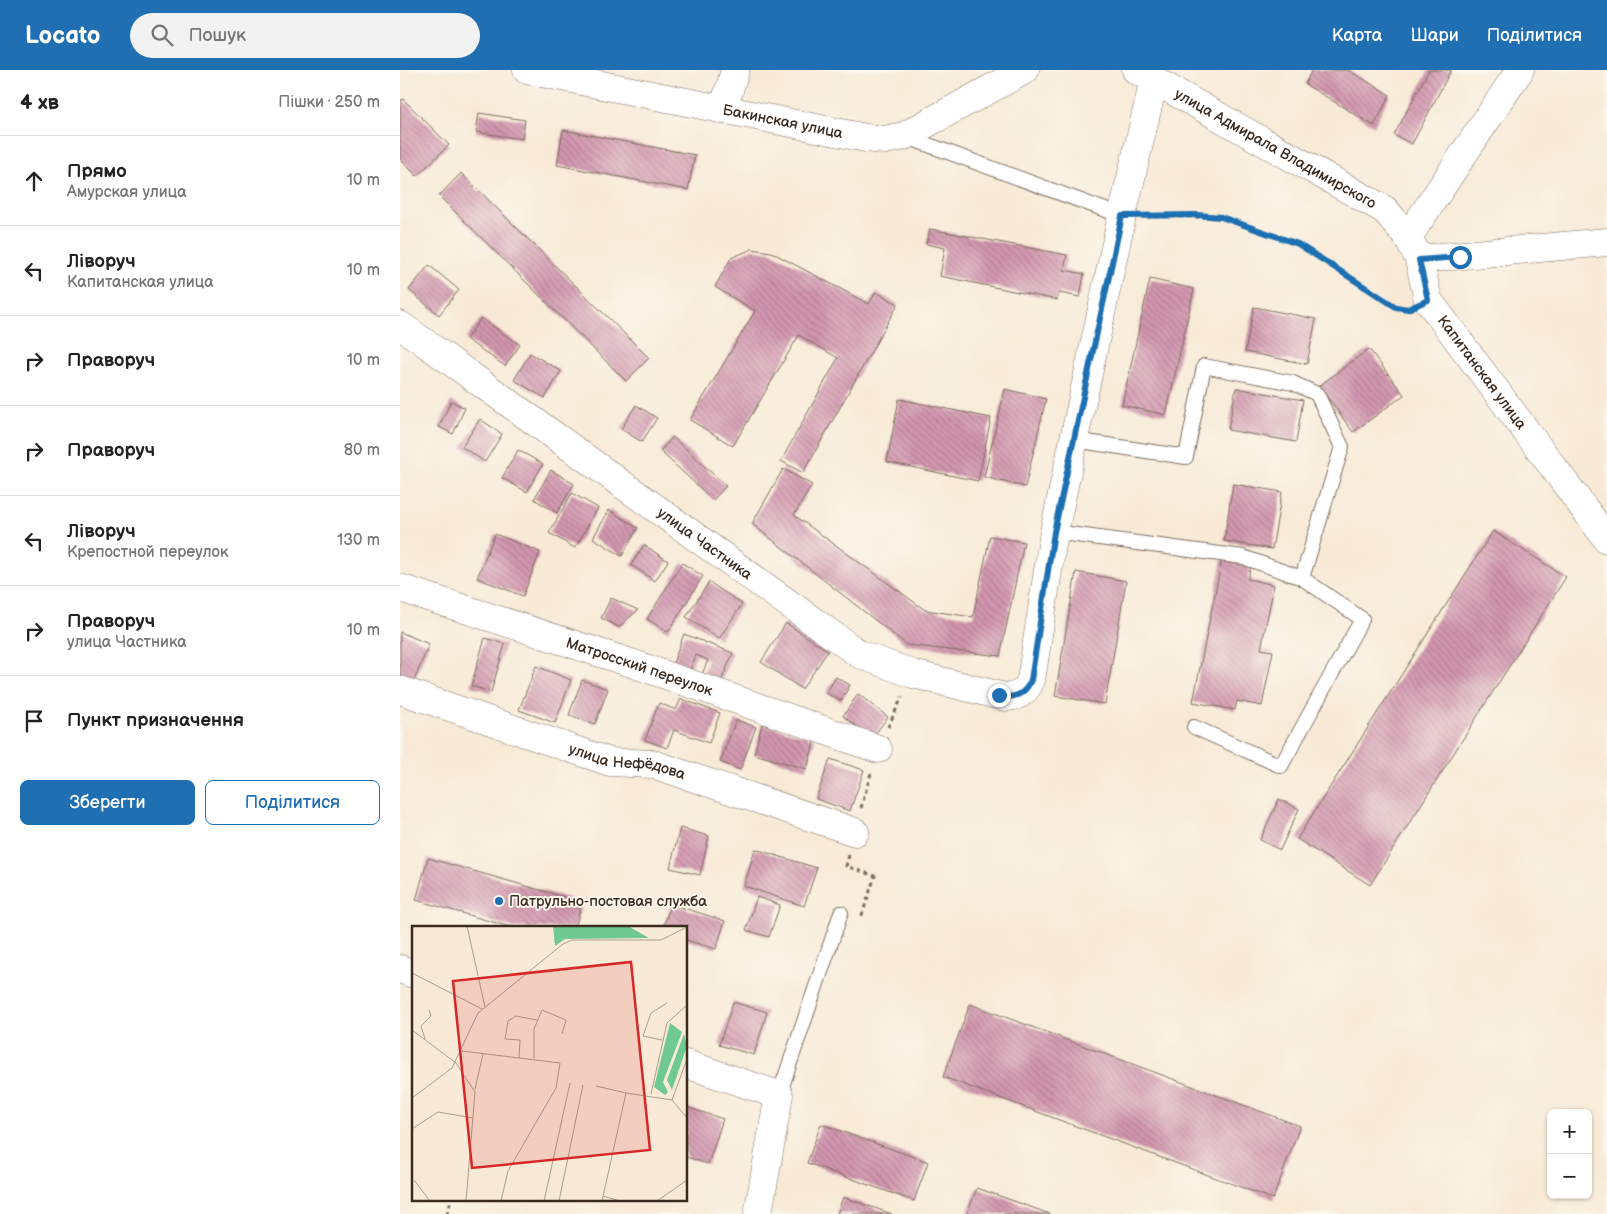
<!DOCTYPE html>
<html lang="uk">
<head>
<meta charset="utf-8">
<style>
	body { margin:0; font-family:"Balsamiq Sans",sans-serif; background:#f2f2f2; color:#222 }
	.controls { position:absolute; right:15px; bottom:15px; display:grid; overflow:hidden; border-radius:8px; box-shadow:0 1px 4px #0004 }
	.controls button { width:45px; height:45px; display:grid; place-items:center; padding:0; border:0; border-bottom:1px solid #e0e0e0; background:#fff; color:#222; font:25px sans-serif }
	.stop { position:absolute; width:15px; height:15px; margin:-11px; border:4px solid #1f6fb2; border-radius:50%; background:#fff }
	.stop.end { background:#1f6fb2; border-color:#fff; box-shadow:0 1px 5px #0008 }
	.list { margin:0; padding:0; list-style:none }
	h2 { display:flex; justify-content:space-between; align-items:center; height:65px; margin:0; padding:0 20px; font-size:21px }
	h2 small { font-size:16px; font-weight:400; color:#767676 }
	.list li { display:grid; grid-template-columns:32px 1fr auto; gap:15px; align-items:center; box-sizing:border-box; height:90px; padding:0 20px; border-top:1px solid #e0e0e0 }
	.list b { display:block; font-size:19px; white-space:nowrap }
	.list p { margin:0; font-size:16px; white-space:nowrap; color:#767676 }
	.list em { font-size:16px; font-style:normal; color:#767676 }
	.actions { display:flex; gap:10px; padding:15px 20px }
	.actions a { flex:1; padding:11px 0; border:1px solid #1f6fb2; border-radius:8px; text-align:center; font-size:18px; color:#1f6fb2 }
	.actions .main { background:#1f6fb2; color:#fff }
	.icon { flex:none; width:28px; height:28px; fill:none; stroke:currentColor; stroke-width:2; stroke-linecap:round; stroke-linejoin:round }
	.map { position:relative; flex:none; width:1207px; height:1144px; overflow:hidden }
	header { display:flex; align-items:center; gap:30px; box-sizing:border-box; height:70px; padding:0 25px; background:#1f6fb2; color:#fff }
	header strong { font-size:24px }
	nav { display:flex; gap:28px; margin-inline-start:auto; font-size:18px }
	.search { width:350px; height:45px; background:#f2f2f2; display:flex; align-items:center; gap:12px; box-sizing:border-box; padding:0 18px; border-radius:28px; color:#767676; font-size:19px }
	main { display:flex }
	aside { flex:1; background:#fff }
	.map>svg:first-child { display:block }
	.building { fill:url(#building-back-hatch) }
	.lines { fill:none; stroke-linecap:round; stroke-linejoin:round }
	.service-casing { stroke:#7d6d5f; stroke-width:16 }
	.minor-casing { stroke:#7d6d5f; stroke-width:29 }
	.secondary-casing { stroke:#7d6d5f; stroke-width:29 }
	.path { stroke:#7d6d5f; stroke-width:3; stroke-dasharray:4 4; stroke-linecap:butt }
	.service { stroke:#fff; stroke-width:14 }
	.minor { stroke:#fff; stroke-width:28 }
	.secondary { stroke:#fff; stroke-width:28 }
	.route { stroke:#1f6fb2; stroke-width:6 }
	.poi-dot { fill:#1f6fb2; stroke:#fbf7ec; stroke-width:2 }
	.labels { text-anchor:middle; stroke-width:4; stroke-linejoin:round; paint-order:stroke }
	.street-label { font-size:15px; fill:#3b2a1e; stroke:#fbf7ec }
	.poi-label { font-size:15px; fill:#3b2a1e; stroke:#fbf7ec; text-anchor:start }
	.inset-road { fill:none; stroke:#ac9d8d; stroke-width:1 }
	.view { fill:#d62828; fill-opacity:0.15; stroke:#d62828; stroke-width:2.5 }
	.inset-edge { fill:none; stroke:#3b2a1e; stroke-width:2.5 }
</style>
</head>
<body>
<header>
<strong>Locato</strong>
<div class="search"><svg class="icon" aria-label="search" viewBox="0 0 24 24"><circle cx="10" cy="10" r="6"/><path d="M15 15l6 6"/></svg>Пошук</div>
<nav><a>Карта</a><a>Шари</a><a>Поділитися</a></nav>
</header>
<main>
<aside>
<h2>4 хв<small>Пішки · 250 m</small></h2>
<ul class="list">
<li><svg class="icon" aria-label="ahead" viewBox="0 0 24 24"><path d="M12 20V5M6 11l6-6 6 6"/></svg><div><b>Прямо</b><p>Амурская улица</p></div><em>10 m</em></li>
<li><svg class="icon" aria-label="left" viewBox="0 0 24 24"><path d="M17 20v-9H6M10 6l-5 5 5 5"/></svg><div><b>Ліворуч</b><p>Капитанская улица</p></div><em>10 m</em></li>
<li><svg class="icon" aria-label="right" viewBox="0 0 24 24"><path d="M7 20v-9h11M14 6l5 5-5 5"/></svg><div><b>Праворуч</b></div><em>10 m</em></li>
<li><svg class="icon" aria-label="right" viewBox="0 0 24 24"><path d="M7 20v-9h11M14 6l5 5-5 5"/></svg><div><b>Праворуч</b></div><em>80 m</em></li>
<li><svg class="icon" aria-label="left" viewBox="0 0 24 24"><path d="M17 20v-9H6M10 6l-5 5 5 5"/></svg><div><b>Ліворуч</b><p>Крепостной переулок</p></div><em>130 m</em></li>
<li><svg class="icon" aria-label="right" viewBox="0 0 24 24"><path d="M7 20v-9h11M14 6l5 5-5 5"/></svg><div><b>Праворуч</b><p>улица Частника</p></div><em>10 m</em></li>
<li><svg class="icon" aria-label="arrive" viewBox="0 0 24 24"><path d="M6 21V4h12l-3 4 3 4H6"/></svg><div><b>Пункт призначення</b></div></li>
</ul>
<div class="actions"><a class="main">Зберегти</a><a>Поділитися</a></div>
</aside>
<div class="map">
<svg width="1207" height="1144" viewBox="0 0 1207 1144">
	<defs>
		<pattern id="building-back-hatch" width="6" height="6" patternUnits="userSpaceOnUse" patternTransform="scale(1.25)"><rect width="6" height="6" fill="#d296af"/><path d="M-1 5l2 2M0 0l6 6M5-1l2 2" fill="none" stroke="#ac7b8e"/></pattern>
	</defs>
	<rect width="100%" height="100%" fill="#fbf7ec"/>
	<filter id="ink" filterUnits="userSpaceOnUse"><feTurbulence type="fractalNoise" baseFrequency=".02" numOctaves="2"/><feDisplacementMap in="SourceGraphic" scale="10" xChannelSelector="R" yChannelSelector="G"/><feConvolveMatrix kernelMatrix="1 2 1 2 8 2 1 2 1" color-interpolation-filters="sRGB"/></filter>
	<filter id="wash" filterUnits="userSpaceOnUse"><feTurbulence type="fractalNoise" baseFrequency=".0096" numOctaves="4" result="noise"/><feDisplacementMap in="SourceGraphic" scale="20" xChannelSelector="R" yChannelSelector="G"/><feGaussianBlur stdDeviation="1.12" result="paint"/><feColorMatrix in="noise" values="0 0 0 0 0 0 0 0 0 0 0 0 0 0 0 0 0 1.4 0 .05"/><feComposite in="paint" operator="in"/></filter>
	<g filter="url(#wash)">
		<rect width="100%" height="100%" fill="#f8ead7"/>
		<g id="blocks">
			<g class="building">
				<polygon points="912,0 948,0 990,25 974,56 905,14"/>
				<polygon points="1029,0 1051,0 1012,74 994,65"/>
				<polygon points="3,29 49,75 17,106 0,89 0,32"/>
				<polygon points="79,43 125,50 122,69 76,62"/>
				<polygon points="163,60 295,85 288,120 157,95"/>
				<polygon points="61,103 249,288 226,311 39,126"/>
				<polygon points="530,159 667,185 664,200 684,204 680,227 659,223 657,230 540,206 545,178 526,174"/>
				<polygon points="352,179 371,182 469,234 476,222 498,234 403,403 381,391 438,288 399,265 333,376 290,350 355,241 315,217 331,188"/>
				<polygon points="29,195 59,220 39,245 9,220"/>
				<polygon points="750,209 794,219 766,345 722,335"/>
				<polygon points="854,237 916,249 907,294 845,282"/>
				<polygon points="81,248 120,275 105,296 66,269"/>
				<polygon points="969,279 1004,325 953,362 919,316"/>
				<polygon points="130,283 161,301 145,328 114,310"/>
				<polygon points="836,318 903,330 896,372 828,360"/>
				<polygon points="605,319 646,329 625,417 584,407"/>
				<polygon points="499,329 591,348 578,411 487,392"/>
				<polygon points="51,331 65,338 53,364 39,357"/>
				<polygon points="236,335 257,348 242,372 221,359"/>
				<polygon points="80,349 102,364 85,392 62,377"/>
				<polygon points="273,367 326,416 313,430 260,381"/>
				<polygon points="118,380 143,394 127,422 102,408"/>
				<polygon points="383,399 412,415 394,445 525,540 573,547 590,466 624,472 600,586 507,575 352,454"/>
				<polygon points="151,400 174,414 157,443 134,429"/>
				<polygon points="833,414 882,422 872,479 824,471"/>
				<polygon points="172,423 198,438 175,478 149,463"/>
				<polygon points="209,440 238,458 222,486 193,468"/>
				<polygon points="1093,461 1166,507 970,815 897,769"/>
				<polygon points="95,464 140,482 123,526 77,508"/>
				<polygon points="244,475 268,491 255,511 231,495"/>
				<polygon points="822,489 851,495 848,509 874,515 861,579 873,581 862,636 837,631 835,640 793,632"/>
				<polygon points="282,493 303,506 268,562 247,549"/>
				<polygon points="676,502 726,511 705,634 655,626"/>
				<polygon points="309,512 342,534 319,569 286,547"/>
				<polygon points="211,528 238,540 219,557 201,548"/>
				<polygon points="386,553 428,581 402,619 361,592"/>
				<polygon points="0,562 29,574 14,611 0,605"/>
				<polygon points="284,564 333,583 320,614 301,607 308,590 296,585 289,603 272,596"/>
				<polygon points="85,568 105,574 91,622 71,616"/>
				<polygon points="136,596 171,610 155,653 119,640"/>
				<polygon points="436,607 450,615 441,631 426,623"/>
				<polygon points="182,610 208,619 195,654 169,645"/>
				<polygon points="458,624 488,647 472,668 443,646"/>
				<polygon points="281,629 320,643 309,673 274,660 267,678 245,670 259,633 276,640"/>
				<polygon points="336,650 356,657 340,700 320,692"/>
				<polygon points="362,654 415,669 407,699 354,684"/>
				<polygon points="430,689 464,700 450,741 416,729"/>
				<polygon points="879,729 899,739 880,780 860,770"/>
				<polygon points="280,758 309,766 300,805 270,798"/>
				<polygon points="355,779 417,798 404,836 344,816"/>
				<polygon points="28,788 182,832 175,858 114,858 16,830"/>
				<polygon points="357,827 380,835 369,867 346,860"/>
				<polygon points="271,834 325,851 316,879 286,870 286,858 263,858"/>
				<polygon points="333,932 367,942 354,985 319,975"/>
				<polygon points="570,934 900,1056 873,1129 543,1007"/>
				<polygon points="286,1037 323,1049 308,1094 286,1087"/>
				<polygon points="421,1054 528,1092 514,1131 407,1093"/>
				<polygon points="577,1118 650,1144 567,1144"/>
				<polygon points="443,1127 492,1144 437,1144"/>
			</g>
		</g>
	</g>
	<g filter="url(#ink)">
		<use href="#blocks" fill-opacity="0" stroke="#7d6d5f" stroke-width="1"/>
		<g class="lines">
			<defs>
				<g id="service">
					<polyline points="504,66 722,146"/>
					<polyline points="674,370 786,387 804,296 893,313 917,324 942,377 902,508"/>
					<polyline points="654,462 843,487 902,508 962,549 881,696 794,657"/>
					<polyline points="379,1025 441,843"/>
				</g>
				<g id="minor">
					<path id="s1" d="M127 0 466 68 485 70 504 66 625 0"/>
					<polyline points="323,40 335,0"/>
					<polyline points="1008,167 1120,0"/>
					<polyline points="1019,189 1207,172"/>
					<path id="s2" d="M0 255 459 584 513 604 605 627C619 627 626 622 631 610L654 462 722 146 754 10"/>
					<path id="s3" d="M0 518 231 593 478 679"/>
					<path id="s4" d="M0 620 210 692 253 694 455 762"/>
				</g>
				<g id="secondary">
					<path id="s5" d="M736 0 985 140 1008 167 1019 189 1028 230 1207 469"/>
					<polyline points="0,899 14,904"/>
					<polyline points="286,994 379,1025 358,1144"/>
				</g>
			</defs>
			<use href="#service" class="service-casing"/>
			<use href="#minor" class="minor-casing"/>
			<use href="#secondary" class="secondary-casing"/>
			<g class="path">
				<polyline points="747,146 821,147 898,174 996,237 1004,238"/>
				<polyline points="488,657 502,627"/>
				<polyline points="461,738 471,703"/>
				<polyline points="449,785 446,796 475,806 461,848"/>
				<polyline points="47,1144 51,1130"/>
			</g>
			<use href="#service" class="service"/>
			<use href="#minor" class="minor"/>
			<use href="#secondary" class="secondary"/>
		</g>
	</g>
	<g class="lines" filter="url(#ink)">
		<path class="route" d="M599 625C614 630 625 624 631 610L654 462 722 146 798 145 821 147 898 174 996 237 1008 239 1028 230 1019 190 1060 187"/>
	</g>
	<circle class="poi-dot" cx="99" cy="831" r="5"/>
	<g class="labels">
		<g class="street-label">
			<text dy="5" stroke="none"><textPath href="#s1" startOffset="261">Бакинская улица</textPath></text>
			<text dy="5" stroke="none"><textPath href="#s5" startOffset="160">улица Адмирала Владимирского</textPath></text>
			<text dy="5" stroke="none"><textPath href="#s5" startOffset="478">Капитанская улица</textPath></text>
			<text dy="5" stroke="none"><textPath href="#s2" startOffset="375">улица Частника</textPath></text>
			<text dy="5" stroke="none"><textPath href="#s3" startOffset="252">Матросский переулок</textPath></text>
			<text dy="5" stroke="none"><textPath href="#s4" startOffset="239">улица Нефёдова</textPath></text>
		</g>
		<g class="poi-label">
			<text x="109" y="836">Патрульно-постовая служба</text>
		</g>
	</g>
	<g transform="translate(12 856)">
		<rect width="275" height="275" fill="#f8ead7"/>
		<path d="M141 0H216L237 12 153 13 143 20ZM258 97 270 106 251 156 256 166 253 169 242 161ZM272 108 275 120 260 164 255 154Z" fill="#6fc990"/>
		<path class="inset-road" d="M55 0 73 81M0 47 70 83M0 104 44 137 63 166 54 275M13 113 9 100 19 90 17 84M250 114 231 110 239 87 255 77M50 125 148 137 144 162 96 245 89 275M107 132 108 114 93 113 96 95 104 90 125 94M122 133V103L130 84 154 94 150 108M184 160 214 167M63 163 71 128M239 168 255 97 275 79M0 172 40 142 66 87 151 18 160 14H249L275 1M260 174 275 133M0 203 26 186 61 192M2 254 18 275M191 270 208 275M132 275 158 157M147 275 171 159M190 275 214 167 260 174 275 192M245 275 275 254"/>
		<path class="view" d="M219 36 238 224 60 242 41 55Z"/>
		<rect width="275" height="275" class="inset-edge"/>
	</g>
</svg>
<div class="controls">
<button>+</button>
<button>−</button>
</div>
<div class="stop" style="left:1060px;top:187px"></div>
<div class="stop end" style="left:599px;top:625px"></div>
</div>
</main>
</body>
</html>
